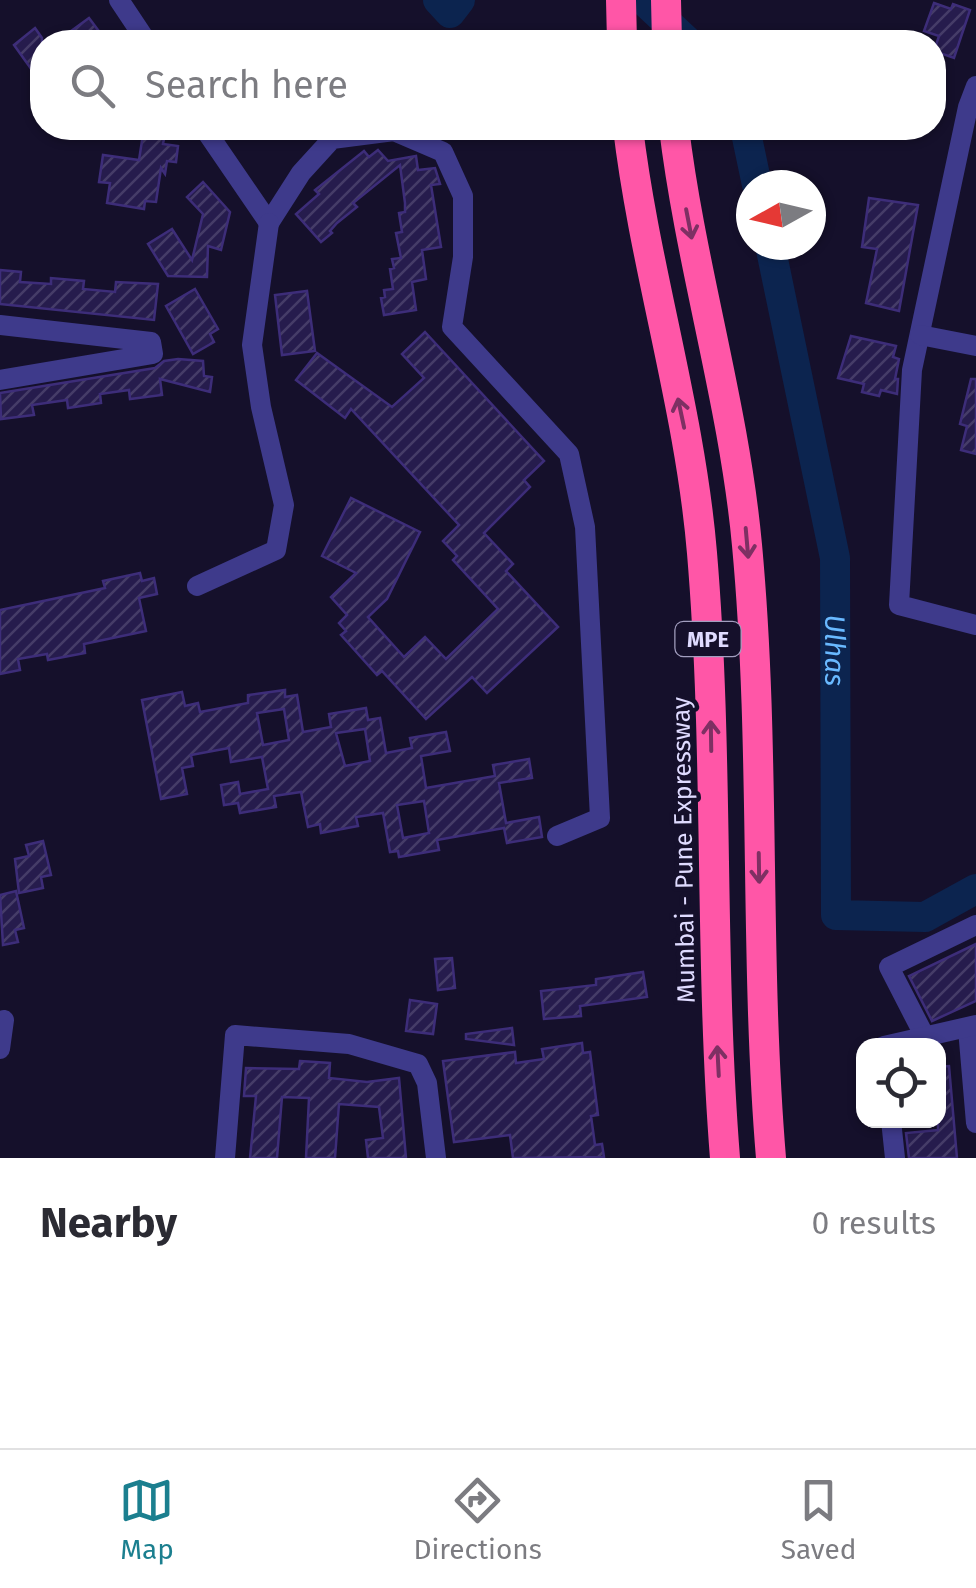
<!DOCTYPE html>
<html lang="en">
<head>
<meta charset="utf-8">
<style>
	body { margin:0; font-family:"Fira Sans",sans-serif; background:#f7f7f7; color:#2b2b33 }
	.controls { position:absolute; right:30px; bottom:30px; display:grid; overflow:hidden; border-radius:20px; box-shadow:0 2px 8px #0004 }
	.controls button { width:90px; height:90px; display:grid; place-items:center; padding:0; border:0; border-bottom:2px solid #e1e1e2; background:#fff; color:#2b2b33; font:50px sans-serif }
	.compass { position:absolute; left:736px; top:170px; width:90px; height:90px; border-radius:50%; background:#fff; box-shadow:0 2px 8px #0004; rotate:262deg }
	.list { margin:0; padding:0; list-style:none }
	h2 { display:flex; justify-content:space-between; align-items:center; height:130px; margin:0; padding:0 40px; font-size:42px }
	h2 small { font-size:32px; font-weight:400; color:#7c7c81 }
	.icon { flex:none; width:55px; height:55px; fill:none; stroke:currentColor; stroke-width:2; stroke-linecap:round; stroke-linejoin:round }
	.map { position:relative; flex:none; width:976px; height:1158px; overflow:hidden }
	.search { position:absolute; background:#fff; box-shadow:0 2px 8px #0004; left:30px; right:30px; top:30px; height:110px; display:flex; align-items:center; gap:25px; box-sizing:border-box; padding:0 35px; border-radius:40px; color:#7c7c81; font-size:38px }
	.sheet { height:290px; background:#fff }
	nav { display:flex; justify-content:space-around; align-items:center; box-sizing:border-box; height:140px; border-top:2px solid #e1e1e2; background:#fff; font-size:28px; color:#7c7c81 }
	nav a { display:grid; justify-items:center; gap:5px }
	nav .on { color:#1b7f8f }
	.map>svg:first-child { display:block }
	.lines { fill:none; stroke-linecap:round; stroke-linejoin:round }
	.river { stroke:#0c244f; stroke-width:30 }
	.building { fill:url(#building-hatch); stroke:#3d2d79; stroke-width:2.5; fill-rule:evenodd }
	.street { stroke:#3e3a8b; stroke-width:20 }
	.highway { stroke:#ff56a7; stroke-width:30 }
	.oneway { stroke:#7e3063 }
	.labels { text-anchor:middle; stroke-width:9; stroke-linejoin:round; paint-order:stroke }
	.shield { fill:#15102b; stroke:#a29ebf; stroke-width:2.5 }
	.shield-label { font-size:22px; font-weight:bold; fill:#dfdbff }
	.street-label { font-size:25px; fill:#dfdbff; stroke:#15102b }
	.water-label { font-size:28px; font-style:italic; fill:#69b9ff; stroke:#15102b }
</style>
</head>
<body>
<div class="map">
<svg width="976" height="1158" viewBox="0 0 976 1158">
	<defs>
		<pattern id="building-hatch" width="6" height="6" patternUnits="userSpaceOnUse" patternTransform="scale(2.5)"><rect width="6" height="6" fill="#261c4d"/><path d="M-1 1l2-2M0 6l6-6M5 7l2-2" fill="none" stroke="#453c68"/></pattern>
	</defs>
	<rect width="100%" height="100%" fill="#15102b"/>
	<g class="lines">
		<g class="river">
			<polyline points="438,0 450,13 460,0"/>
			<polyline points="643,0 688,42"/>
			<polyline points="745,128 757,185"/>
			<path id="s1" d="M770 245 835 558 836 915 925 917 976 889"/>
		</g>
	</g>
	<g class="building">
		<polygon points="934,3 951,9 953,4 970,10 954,58 934,51 939,36 924,31"/>
		<polygon points="89,18 107,42 56,42"/>
		<polygon points="35,28 42,38 42,84 14,45"/>
		<polygon points="144,128 166,128 163,144 178,146 176,162 167,161 165,174 161,168 156,202 145,201 144,209 107,203 110,183 99,182 103,155 139,160"/>
		<polygon points="378,150 388,161 416,156 418,170 435,168 440,184 431,185 441,247 422,250 426,279 412,282 416,310 384,315 381,298 385,297 384,290 393,289 390,269 394,268 392,259 401,258 396,233 402,232 399,213 405,212 405,203 400,165 353,203 357,207 337,223 330,231 332,233 321,242 296,214 319,194 315,190 364,151 369,157"/>
		<polygon points="203,182 230,212 221,250 208,246 207,277 168,276 148,244 172,229 192,260 203,214 187,197"/>
		<polygon points="869,198 918,205 899,311 866,303 877,249 862,247"/>
		<polygon points="0,270 21,272 20,282 51,284 51,278 84,281 83,289 115,292 116,282 158,284 154,320 0,304"/>
		<polygon points="195,289 218,329 210,334 214,342 193,354 166,306"/>
		<polygon points="307,291 315,351 282,355 275,295"/>
		<polygon points="425,332 544,461 524,480 530,487 484,533 513,564 506,571 558,627 487,693 472,677 426,719 382,671 377,675 341,635 346,631 339,623 347,615 331,597 356,573 322,556 351,498 420,532 387,599 368,617 404,657 425,637 446,659 498,609 453,560 457,556 443,541 459,525 351,409 345,418 296,380 317,353 392,407 424,378 402,354"/>
		<polygon points="851,336 896,346 893,357 899,359 895,379 898,379 897,394 881,390 879,396 862,392 864,384 838,378"/>
		<polygon points="178,359 203,361 204,376 212,377 210,392 160,379 162,395 130,399 129,390 100,394 101,403 68,408 67,400 32,405 34,415 1,419 0,393 155,368 164,361"/>
		<polygon points="971,379 976,379 976,454 961,450 967,426 960,424"/>
		<polygon points="140,573 142,581 154,578 157,594 139,598 146,631 84,644 85,653 48,660 47,654 18,659 20,670 0,674 0,610 105,588 103,581"/>
		<path d="M285 690V697L297 695 303 732 331 727 329 714 366 708 368 720 380 718 386 753 412 748 410 738 446 732 450 751 421 756 426 788 495 776 493 765 529 759 532 778 499 783 506 823 539 817 542 837 507 843 504 828 437 840 439 850 399 857 398 851 390 852 383 813 356 817 358 826 321 833 320 824 308 827 301 792 274 796 276 807 240 813 238 803 224 805 221 785 238 782 240 794 268 789 262 757 231 762 229 748 191 755 193 766 182 768 187 794 161 799 142 700 182 692 185 706 198 703 200 712 248 703V695ZM284 709 289 740 263 745 257 713ZM365 729 370 761 345 766 336 733ZM424 801 429 833 403 838 397 805Z"/>
		<polygon points="43,841 51,875 41,877 43,888 19,893 15,859 29,856 26,845"/>
		<polygon points="16,891 24,928 15,930 18,942 3,945 0,895"/>
		<polygon points="976,944 976,1001 932,1021 909,976"/>
		<polygon points="452,958 455,988 438,990 435,959"/>
		<polygon points="643,972 647,997 580,1006 581,1016 544,1019 541,991 596,985 596,979"/>
		<polygon points="410,1000 437,1004 433,1034 406,1031"/>
		<polygon points="512,1028 514,1045 466,1039 466,1034"/>
		<polygon points="582,1043 583,1053 590,1052 598,1115 591,1116 595,1145 602,1144 604,1157 513,1158 510,1135 454,1142 443,1061 515,1052 516,1063 544,1059 542,1049"/>
		<polygon points="300,1061 330,1063 329,1078 367,1082 399,1078 406,1158 368,1158 366,1140 383,1138 379,1107 339,1104 335,1158 306,1158 309,1098 282,1097 277,1158 250,1158 256,1096 244,1096 246,1068 299,1069"/>
		<polygon points="949,1066 957,1158 909,1158 906,1133 938,1130 938,1067"/>
	</g>
	<g class="lines">
		<g class="street">
			<polyline points="119,0 147,42"/>
			<polyline points="976,86 968,107 912,370 899,605 976,625"/>
			<polyline points="204,128 269,223 301,173 332,139 394,131 443,152 463,196 463,257 452,327 569,454 585,527 600,818 557,836"/>
			<polyline points="0,325 151,342 153,354 0,380"/>
			<polyline points="920,335 976,346"/>
			<polyline points="197,586 276,550 284,505 261,407 252,345 269,223"/>
			<polyline points="968,1029 976,1123"/>
			<polyline points="925,1037 889,967 976,925"/>
			<polyline points="884,1046 976,1025"/>
			<polyline points="0,1049 4,1020"/>
			<polyline points="891,1120 895,1158"/>
			<polyline points="225,1158 235,1035 349,1044 418,1064 427,1083 436,1158"/>
		</g>
		<g class="highway">
			<polyline points="621,0 622,42"/>
			<polyline points="666,0 667,42"/>
			<path d="M628 128C645 270 690 409 702 553 719 754 709 957 725 1158"/>
			<path d="M674 128C691 268 734 404 747 545 766 749 754 954 771 1158"/>
		</g>
	</g>
	<defs><path id="oneway-shaft" d="M-6 0H5M1.5-3L5.5 0L1.5 3" fill="none" stroke-width="1.6" stroke-linecap="round" stroke-linejoin="round" transform="scale(2.5)"/></defs>
	<g class="oneway">
		<use href="#oneway-shaft" transform="translate(689 224) rotate(79)"/>
		<use href="#oneway-shaft" transform="translate(681 413) rotate(-102)"/>
		<use href="#oneway-shaft" transform="translate(747 543) rotate(85)"/>
		<use href="#oneway-shaft" transform="translate(711 736) rotate(-91)"/>
		<use href="#oneway-shaft" transform="translate(759 868) rotate(89)"/>
		<use href="#oneway-shaft" transform="translate(718 1061) rotate(-93)"/>
	</g>
	<g class="labels">
		<rect class="shield" x="675.5" y="622" width="65" height="34" rx="8"/>
		<g class="shield-label">
			<text x="708" y="647">MPE</text>
		</g>
		<g class="street-label">
			<text transform="translate(683 850) rotate(-91)" y="9">Mumbai - Pune Expressway</text>
		</g>
		<g class="water-label">
			<text dy="10" stroke="none"><textPath href="#s1" startOffset="412">Ulhas</textPath></text>
		</g>
	</g>
</svg>
<div class="controls">
<button><svg class="icon" aria-label="locate" viewBox="0 0 24 24"><circle cx="12" cy="12" r="6"/><path d="M12 2v4M12 18v4M2 12h4M18 12h4"/></svg></button>
</div>
<svg class="compass" viewBox="-18 -18 36 36"><path d="M0-13l5 13h-10z" fill="#e53935"/><path d="M0 13l5-13h-10z" fill="#7c7c81"/></svg>
<div class="search"><svg class="icon" aria-label="search" viewBox="0 0 24 24"><circle cx="10" cy="10" r="6"/><path d="M15 15l6 6"/></svg>Search here</div>
</div>
<section class="sheet">
<h2>Nearby<small>0 results</small></h2>
<ul class="list">
</ul>
</section>
<nav>
<a class="on"><svg class="icon" aria-label="map" viewBox="0 0 24 24"><path d="M3 6l6-2 6 2 6-2v14l-6 2-6-2-6 2zM9 4v14M15 6v14"/></svg>Map</a>
<a><svg class="icon" aria-label="directions" viewBox="0 0 24 24"><path d="M12 3l9 9-9 9-9-9zM9 14v-3h6M13 9l2 2-2 2"/></svg>Directions</a>
<a><svg class="icon" aria-label="saved" viewBox="0 0 24 24"><path d="M7 4h10v16l-5-4-5 4z"/></svg>Saved</a>
</nav>
</body>
</html>
